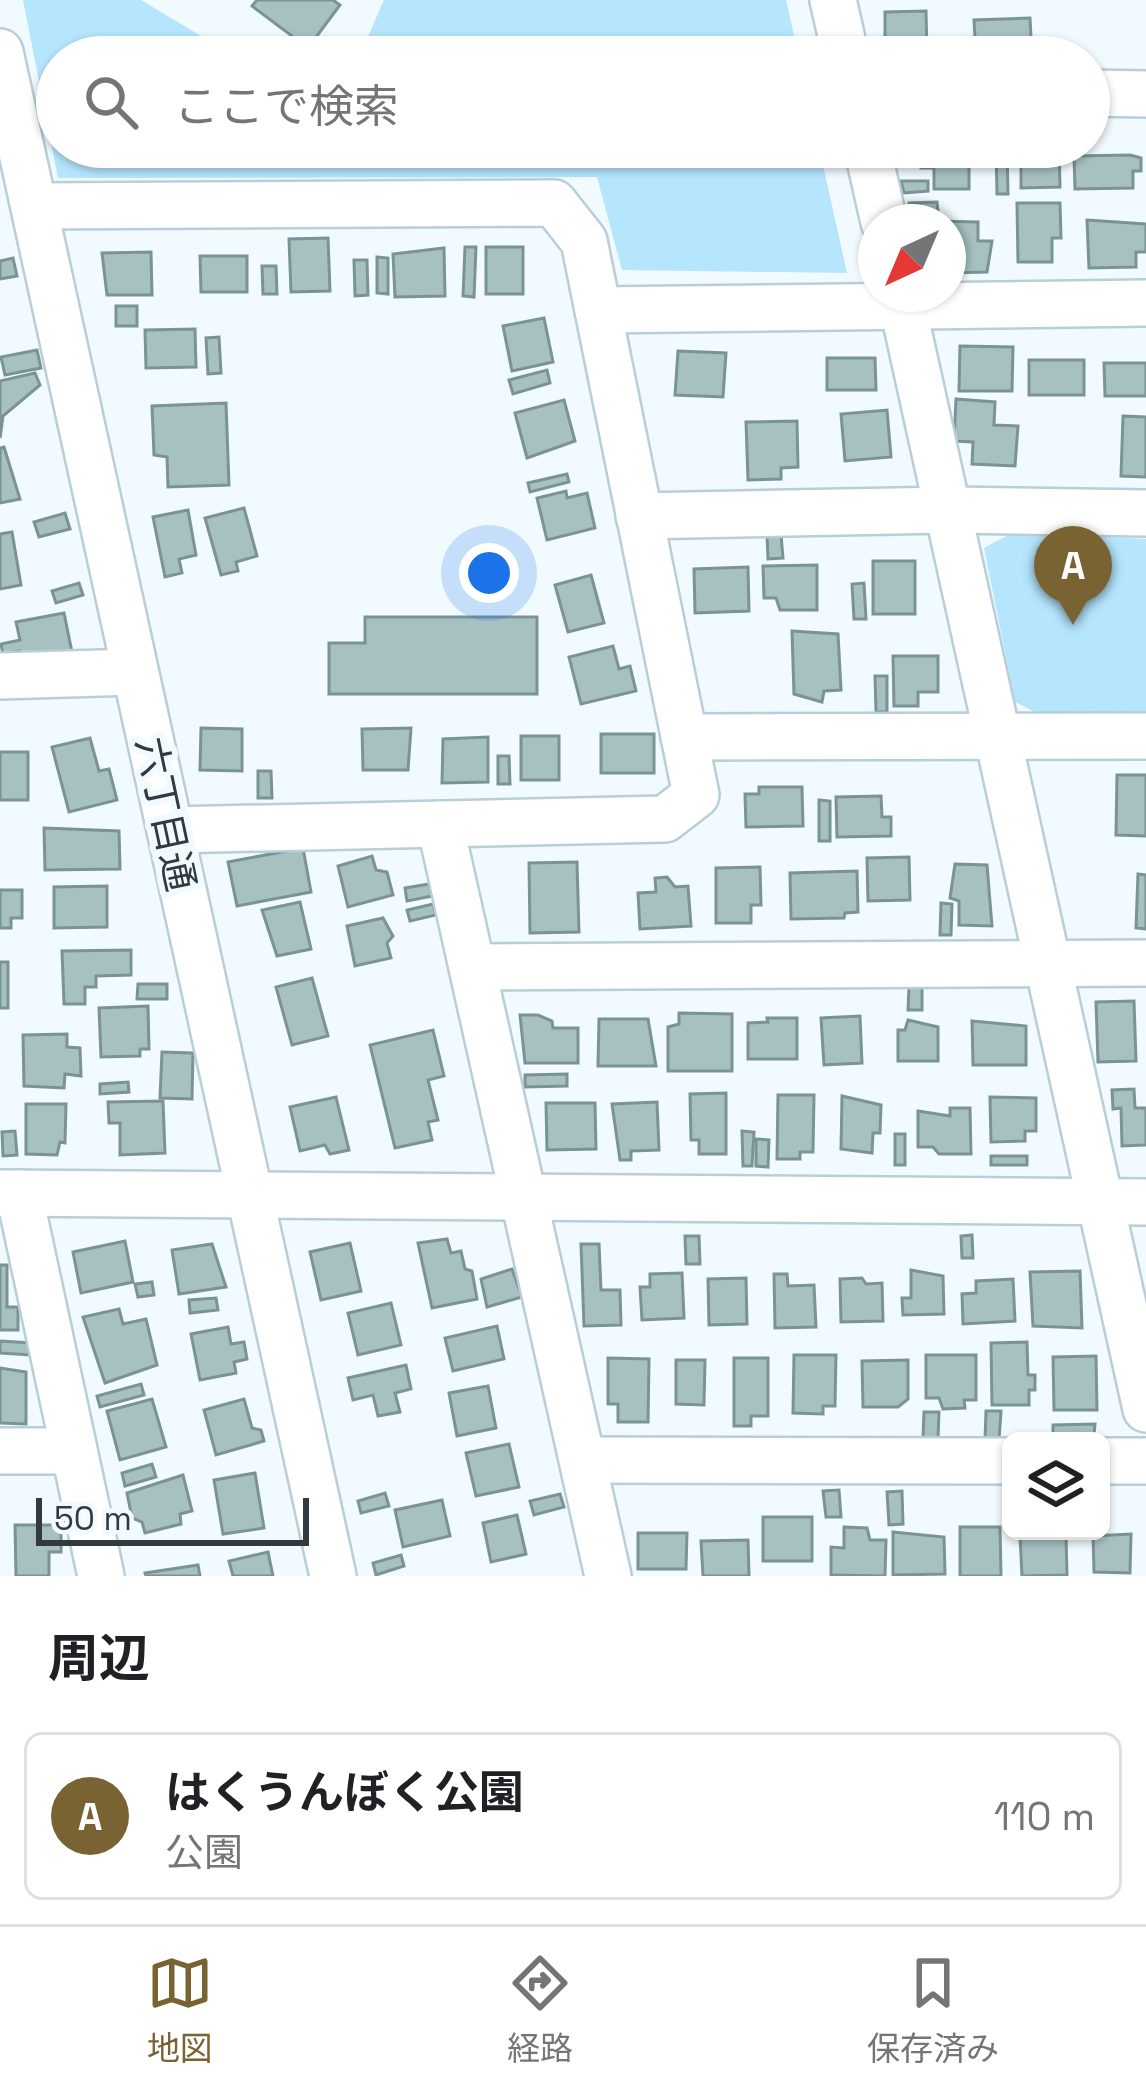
<!DOCTYPE html>
<html lang="ja">
<head>
<meta charset="utf-8">
<style>
	body { margin:0; font-family:"Space Grotesk","Noto Sans JP",sans-serif; background:#f6f6f6; color:#202124 }
	.controls { position:absolute; right:36px; bottom:36px; display:grid; overflow:hidden; border-radius:18px; box-shadow:0 3px 9px #0004 }
	.controls button { width:108px; height:108px; display:grid; place-items:center; padding:0; border:0; border-bottom:3px solid #e0e0e0; background:#fff; color:#202124; font:60px sans-serif }
	.compass { position:absolute; left:858px; top:204px; width:108px; height:108px; border-radius:50%; background:#fff; box-shadow:0 3px 9px #0004; rotate:224deg }
	.scale { position:absolute; left:36px; bottom:30px; width:273px; box-sizing:border-box; padding-left:12px; border:6px solid #323a3f; border-top:0; font-size:33px; line-height:42px; white-space:nowrap; color:#323a3f; -webkit-text-stroke:9px #f1faff; paint-order:stroke }
	.you { position:absolute; left:489px; top:573px; width:42px; height:42px; margin:-30px; border:9px solid #fff; border-radius:50%; background:#1a73e8; box-shadow:0 0 0 18px #1a73e833 }
	.badge { display:grid; place-items:center; width:78px; height:78px; border-radius:50%; background:#796332; color:#fff; font-size:39px; font-weight:700 }
	.pin { position:absolute; translate:-50% -99px; filter:drop-shadow(0 3px 6px #0008) }
	.pin::after { content:''; position:absolute; top:63px; width:42px; height:36px; background:inherit; clip-path:polygon(0 0,100% 0,50% 100%) }
	.list { margin:0; padding:0; list-style:none }
	h2 { display:flex; justify-content:space-between; align-items:center; height:156px; margin:0; padding:0 48px; font-size:51px }
	h2 small { font-size:39px; font-weight:400; color:#757577 }
	.list li { display:grid; grid-template-columns:78px 1fr auto; gap:36px; align-items:center; box-sizing:border-box; height:168px; margin:0 24px 24px; padding:0 24px; border:3px solid #e0e0e0; border-radius:18px }
	.list b { display:block; font-size:45px; white-space:nowrap }
	.list p { margin:0; font-size:39px; white-space:nowrap; color:#757577 }
	.list em { font-size:39px; font-style:normal; color:#757577 }
	.icon { flex:none; width:66px; height:66px; fill:none; stroke:currentColor; stroke-width:2; stroke-linecap:round; stroke-linejoin:round }
	.map { position:relative; flex:none; width:1146px; height:1576px; overflow:hidden }
	.search { position:absolute; background:#fff; box-shadow:0 3px 9px #0004; left:36px; right:36px; top:36px; height:132px; display:flex; align-items:center; gap:30px; box-sizing:border-box; padding:0 42px; border-radius:66px; color:#757577; font-size:45px }
	.sheet { height:348px; background:#fff }
	nav { display:flex; justify-content:space-around; align-items:center; box-sizing:border-box; height:168px; border-top:3px solid #e0e0e0; background:#fff; font-size:33px; color:#757577 }
	nav a { display:grid; justify-items:center; gap:6px }
	nav .on { color:#796332 }
	.map>svg:first-child { display:block }
	.green { fill:#b5e6fe }
	.building { fill:#a7c1c2; stroke:#7a9394; stroke-width:3 }
	.lines { fill:none; stroke-linecap:round; stroke-linejoin:round }
	.minor-casing { stroke:#b9ced9; stroke-width:50 }
	.minor { stroke:#fff; stroke-width:45 }
	.labels { text-anchor:middle; stroke-width:12; stroke-linejoin:round; paint-order:stroke }
	.street-label { font-size:39px; fill:#323a3f; stroke:#f1faff }
</style>
</head>
<body>
<div class="map">
<svg width="1146" height="1576" viewBox="0 0 1146 1576">
	<rect width="100%" height="100%" fill="#f1faff"/>
	<g class="green">
		<polygon points="23,0 141,0 236,57 57,57 57,147 819,147 847,273 622,270 597,177 58,178"/>
		<polygon points="384,0 786,0 799,57 359,57"/>
		<polygon points="1012,533 1146,539 1146,712 1035,712 1015,702 984,548"/>
	</g>
	<g class="building">
		<polygon points="257,0 333,0 340,5 308,48 252,6"/>
		<polygon points="926,11 927,53 885,54 885,12"/>
		<polygon points="1030,18 1032,57 976,57 974,20"/>
		<polygon points="350,41 366,49 362,57 343,57"/>
		<polygon points="921,147 969,147 969,189 934,189 934,168 921,168"/>
		<polygon points="996,147 1007,147 1008,194 997,194"/>
		<polygon points="1021,147 1059,147 1060,187 1021,188"/>
		<polygon points="1130,155 1141,158 1141,171 1133,171 1133,188 1075,189 1074,156"/>
		<polygon points="901,181 928,181 928,191 904,193"/>
		<polygon points="937,202 938,212 909,213 909,203"/>
		<polygon points="1017,203 1060,203 1061,238 1052,238 1052,262 1018,262"/>
		<polygon points="1087,220 1146,224 1146,252 1136,252 1136,267 1089,268"/>
		<polygon points="933,221 978,222 978,241 992,241 987,272 948,273 948,222"/>
		<polygon points="328,238 330,291 291,292 289,239"/>
		<polygon points="465,247 476,247 474,297 463,296"/>
		<rect x="486" y="247" width="37" height="47"/>
		<polygon points="444,248 445,296 395,297 393,254"/>
		<polygon points="151,252 152,295 107,295 102,253"/>
		<polygon points="200,256 247,256 247,292 201,292"/>
		<polygon points="377,257 388,258 388,294 377,293"/>
		<polygon points="13,258 17,276 0,279 0,261"/>
		<polygon points="354,260 367,260 368,295 355,296"/>
		<polygon points="262,266 276,266 277,294 263,294"/>
		<rect x="116" y="306" width="21" height="20"/>
		<polygon points="544,318 553,362 512,371 503,326"/>
		<polygon points="195,329 196,367 146,368 145,330"/>
		<polygon points="219,337 221,373 208,374 206,338"/>
		<polygon points="960,346 1013,347 1012,391 959,391"/>
		<polygon points="37,350 41,368 5,375 1,357"/>
		<polygon points="678,351 726,353 723,397 675,395"/>
		<polygon points="827,358 875,358 876,390 827,390"/>
		<rect x="1029" y="360" width="55" height="35"/>
		<polygon points="1104,363 1146,363 1146,396 1105,396"/>
		<polygon points="547,370 550,383 513,394 509,380"/>
		<polygon points="35,373 40,385 3,416 0,438 0,381"/>
		<polygon points="956,399 995,402 994,425 1018,426 1015,466 972,464 973,442 954,441"/>
		<polygon points="564,400 575,441 527,458 515,413"/>
		<polygon points="226,403 229,485 168,487 167,457 154,455 152,406"/>
		<polygon points="887,410 891,457 845,461 841,414"/>
		<polygon points="1123,416 1146,417 1146,477 1121,476"/>
		<polygon points="797,421 798,467 781,468 781,479 748,480 746,422"/>
		<polygon points="4,447 20,499 0,503 0,448"/>
		<polygon points="567,474 569,482 530,492 528,483"/>
		<polygon points="566,491 567,498 587,493 595,528 547,540 537,498"/>
		<polygon points="244,508 257,556 236,562 238,571 221,575 205,518"/>
		<polygon points="188,510 196,555 179,559 182,573 165,577 153,517"/>
		<polygon points="65,513 70,529 39,537 34,522"/>
		<polygon points="12,532 21,585 0,589 0,534"/>
		<polygon points="767,535 781,535 783,558 768,559"/>
		<rect x="873" y="561" width="42" height="53"/>
		<polygon points="817,565 817,610 780,610 776,598 764,598 763,566"/>
		<polygon points="748,567 749,611 695,613 694,569"/>
		<polygon points="591,575 604,623 568,632 555,585"/>
		<polygon points="79,583 83,595 56,603 52,591"/>
		<polygon points="864,583 866,619 854,619 852,584"/>
		<polygon points="64,613 73,657 22,667 19,651 3,654 1,644 20,640 16,622"/>
		<polygon points="365,617 537,617 537,694 329,694 329,643 365,643"/>
		<polygon points="792,631 838,634 841,690 824,691 822,702 794,694"/>
		<polygon points="613,646 619,669 630,666 636,691 581,704 569,657"/>
		<polygon points="893,656 938,656 938,692 918,692 918,706 894,706"/>
		<polygon points="875,676 887,676 887,712 876,712"/>
		<polygon points="201,728 242,729 242,771 200,770"/>
		<polygon points="411,728 408,770 363,770 362,729"/>
		<rect x="601" y="734" width="53" height="39"/>
		<rect x="521" y="736" width="38" height="44"/>
		<polygon points="488,737 488,782 442,783 443,739"/>
		<polygon points="90,738 99,771 109,769 117,800 69,812 52,747"/>
		<rect x="0" y="752" width="28" height="48"/>
		<polygon points="498,756 509,756 510,784 498,784"/>
		<polygon points="258,771 271,771 272,798 258,798"/>
		<polygon points="1117,775 1146,775 1146,836 1116,835"/>
		<polygon points="759,787 802,787 803,826 746,827 745,794 759,794"/>
		<polygon points="881,796 882,817 891,817 891,836 837,837 836,797"/>
		<polygon points="819,800 830,801 830,841 819,841"/>
		<polygon points="44,828 119,831 120,869 45,870"/>
		<polygon points="303,848 311,892 237,906 228,862"/>
		<polygon points="372,856 376,870 387,872 393,895 348,907 338,866"/>
		<polygon points="909,857 910,900 868,901 867,858"/>
		<polygon points="577,862 579,932 530,933 529,863"/>
		<polygon points="955,864 987,865 992,926 959,925 959,901 950,898"/>
		<polygon points="760,867 761,905 751,905 751,923 716,923 716,868"/>
		<polygon points="857,871 858,912 845,913 844,918 791,919 790,873"/>
		<polygon points="1138,874 1146,875 1146,929 1136,928"/>
		<polygon points="667,877 675,887 688,886 691,926 640,929 638,893 656,892 655,878"/>
		<polygon points="429,884 432,896 407,901 405,888"/>
		<polygon points="107,886 107,927 54,928 54,887"/>
		<polygon points="0,890 22,890 22,918 11,918 11,928 0,928"/>
		<polygon points="300,902 311,949 277,956 262,910"/>
		<polygon points="941,903 952,904 951,935 940,935"/>
		<polygon points="433,904 436,915 410,921 407,910"/>
		<polygon points="383,918 393,936 387,943 391,958 355,966 347,926"/>
		<polygon points="131,950 131,975 96,976 96,987 85,987 85,1004 64,1004 62,951"/>
		<rect x="0" y="962" width="8" height="46"/>
		<polygon points="312,978 328,1036 292,1045 276,987"/>
		<polygon points="138,984 167,984 167,999 137,999"/>
		<polygon points="909,987 922,988 922,1010 908,1010"/>
		<polygon points="1134,1001 1136,1061 1098,1062 1096,1002"/>
		<polygon points="148,1006 149,1049 140,1049 140,1056 101,1057 99,1008"/>
		<polygon points="679,1013 732,1014 732,1071 668,1071 668,1027 679,1024"/>
		<polygon points="520,1015 538,1015 552,1021 553,1028 578,1028 578,1063 525,1063"/>
		<polygon points="860,1016 862,1063 824,1065 821,1018"/>
		<polygon points="767,1018 797,1018 797,1059 748,1059 748,1023 768,1022"/>
		<polygon points="599,1019 648,1019 656,1066 598,1066"/>
		<polygon points="908,1020 938,1027 938,1061 898,1061 898,1030 905,1030"/>
		<polygon points="972,1021 1026,1026 1026,1065 973,1065"/>
		<polygon points="433,1030 444,1076 428,1080 438,1120 428,1122 432,1140 395,1148 370,1045"/>
		<polygon points="67,1034 67,1047 80,1048 81,1076 65,1074 64,1088 24,1086 23,1035"/>
		<polygon points="162,1052 193,1053 192,1099 160,1098"/>
		<polygon points="567,1074 567,1086 525,1087 525,1075"/>
		<polygon points="128,1082 129,1092 100,1094 100,1084"/>
		<polygon points="1134,1089 1135,1108 1146,1108 1146,1145 1122,1146 1121,1108 1113,1109 1112,1090"/>
		<polygon points="726,1093 726,1154 699,1154 699,1140 691,1140 690,1094"/>
		<polygon points="778,1095 814,1095 813,1152 800,1152 800,1159 777,1159"/>
		<polygon points="842,1096 881,1105 880,1133 873,1133 872,1153 841,1149"/>
		<polygon points="336,1097 349,1150 330,1154 325,1145 300,1151 290,1107"/>
		<polygon points="990,1097 1036,1098 1036,1131 1025,1131 1025,1141 991,1142"/>
		<polygon points="163,1101 165,1153 120,1155 120,1123 109,1123 108,1102"/>
		<polygon points="657,1102 659,1150 631,1151 631,1160 620,1160 612,1104"/>
		<polygon points="546,1103 595,1103 596,1149 547,1150"/>
		<polygon points="26,1104 66,1104 65,1143 60,1142 57,1155 26,1154"/>
		<polygon points="950,1108 970,1108 971,1154 939,1154 933,1147 918,1147 918,1111 950,1116"/>
		<polygon points="15,1131 17,1155 3,1156 2,1132"/>
		<polygon points="742,1131 754,1132 752,1166 743,1166"/>
		<rect x="895" y="1134" width="10" height="31"/>
		<polygon points="756,1139 769,1140 768,1167 756,1166"/>
		<rect x="991" y="1156" width="36" height="9"/>
		<polygon points="972,1235 973,1258 962,1258 961,1236"/>
		<polygon points="685,1236 699,1236 700,1264 686,1264"/>
		<polygon points="447,1239 451,1253 461,1251 465,1269 472,1271 477,1299 432,1308 418,1243"/>
		<polygon points="125,1241 133,1282 81,1293 73,1252"/>
		<polygon points="350,1243 361,1291 321,1300 310,1252"/>
		<polygon points="212,1244 226,1287 179,1294 172,1250"/>
		<polygon points="581,1244 599,1244 601,1290 620,1290 621,1325 584,1326"/>
		<polygon points="0,1265 7,1265 7,1307 18,1307 18,1330 0,1330"/>
		<polygon points="512,1269 522,1297 487,1307 481,1279"/>
		<polygon points="911,1270 943,1276 944,1314 903,1315 902,1298 911,1298"/>
		<polygon points="1080,1271 1082,1328 1033,1326 1030,1272"/>
		<polygon points="682,1273 684,1318 642,1320 640,1287 650,1287 650,1274"/>
		<polygon points="774,1274 787,1274 788,1286 814,1285 816,1327 775,1328"/>
		<polygon points="746,1278 747,1324 709,1325 708,1279"/>
		<polygon points="862,1278 866,1284 882,1283 883,1321 841,1322 840,1279"/>
		<polygon points="1013,1279 1015,1321 963,1324 962,1294 976,1293 976,1281"/>
		<polygon points="152,1282 154,1295 138,1297 135,1284"/>
		<polygon points="216,1298 218,1310 190,1313 189,1300"/>
		<polygon points="391,1303 401,1345 358,1355 348,1313"/>
		<polygon points="119,1309 123,1324 146,1319 157,1365 105,1383 83,1317"/>
		<polygon points="497,1326 504,1359 453,1371 445,1338"/>
		<polygon points="228,1327 231,1344 244,1342 247,1359 234,1362 236,1373 200,1380 191,1334"/>
		<polygon points="0,1341 31,1343 30,1355 0,1353"/>
		<polygon points="1027,1342 1028,1375 1035,1375 1035,1390 1029,1390 1029,1405 992,1405 991,1343"/>
		<polygon points="794,1355 836,1355 835,1406 823,1406 823,1414 793,1413"/>
		<polygon points="926,1355 976,1355 976,1400 964,1400 965,1408 943,1409 939,1398 926,1398"/>
		<polygon points="1096,1356 1097,1410 1054,1410 1053,1357"/>
		<polygon points="608,1358 649,1359 648,1422 618,1422 618,1404 608,1404"/>
		<polygon points="734,1358 768,1358 768,1416 751,1416 751,1426 734,1426"/>
		<polygon points="676,1360 705,1360 704,1405 676,1404"/>
		<polygon points="908,1360 908,1399 898,1407 863,1407 862,1361"/>
		<polygon points="406,1365 411,1389 395,1393 400,1412 378,1416 373,1395 353,1400 348,1378"/>
		<polygon points="0,1368 26,1372 26,1424 0,1423"/>
		<polygon points="141,1384 144,1395 100,1407 97,1396"/>
		<polygon points="488,1386 496,1428 457,1436 449,1393"/>
		<polygon points="152,1399 166,1447 120,1460 107,1411"/>
		<polygon points="244,1399 252,1428 261,1430 264,1441 216,1455 204,1410"/>
		<polygon points="986,1411 1001,1411 999,1440 985,1440"/>
		<polygon points="924,1412 939,1412 938,1438 923,1438"/>
		<polygon points="1095,1424 1094,1436 1053,1437 1053,1425"/>
		<polygon points="509,1444 519,1487 476,1496 466,1453"/>
		<polygon points="152,1464 156,1477 125,1486 122,1473"/>
		<polygon points="255,1473 264,1528 223,1534 214,1480"/>
		<polygon points="183,1475 192,1511 180,1514 181,1524 145,1533 142,1522 132,1518 127,1493"/>
		<polygon points="839,1490 841,1517 826,1517 823,1491"/>
		<polygon points="902,1491 903,1524 889,1525 887,1492"/>
		<polygon points="385,1493 389,1506 361,1513 358,1501"/>
		<polygon points="560,1494 564,1507 534,1515 530,1501"/>
		<polygon points="442,1500 450,1536 403,1547 395,1510"/>
		<polygon points="517,1515 526,1554 491,1562 483,1523"/>
		<rect x="763" y="1517" width="49" height="44"/>
		<polygon points="15,1525 61,1525 61,1552 49,1552 49,1576 16,1576"/>
		<polygon points="844,1527 867,1528 870,1540 886,1540 885,1576 831,1575 831,1547 844,1548"/>
		<polygon points="960,1527 1000,1527 1001,1576 960,1576"/>
		<polygon points="893,1532 944,1537 945,1574 893,1575"/>
		<polygon points="638,1533 687,1533 686,1569 638,1569"/>
		<polygon points="1131,1534 1130,1573 1094,1572 1093,1536"/>
		<polygon points="1066,1535 1067,1575 1022,1576 1020,1536"/>
		<polygon points="748,1540 749,1576 703,1576 701,1541"/>
		<polygon points="268,1552 273,1576 233,1576 229,1561"/>
		<polygon points="401,1555 404,1566 376,1575 373,1563"/>
		<polygon points="198,1565 200,1576 146,1576 145,1573"/>
	</g>
	<g class="lines">
		<defs>
			<g id="minor">
				<polyline points="833,0 846,57"/>
				<polyline points="0,52 333,1576"/>
				<polyline points="1089,93 1146,94"/>
				<polyline points="867,147 884,222"/>
				<polyline points="34,206 554,203 584,241 696,795 665,819 170,830"/>
				<polyline points="900,294 1146,1409"/>
				<polyline points="598,310 1146,303"/>
				<polyline points="639,516 948,510 1146,513"/>
				<polyline points="0,676 135,672"/>
				<polyline points="684,737 1146,736"/>
				<polyline points="440,824 608,1576"/>
				<polyline points="474,967 1146,963"/>
				<polyline points="0,1193 1146,1202"/>
				<polyline points="19,1193 101,1576"/>
				<polyline points="0,1451 74,1451"/>
				<polyline points="583,1460 1011,1461"/>
				<polyline points="1101,1461 1146,1461"/>
			</g>
		</defs>
		<use href="#minor" class="minor-casing"/>
		<use href="#minor" class="minor"/>
	</g>
	<g class="labels">
		<g class="street-label">
			<text transform="translate(166 814) rotate(78)" y="14">六丁目通</text>
		</g>
	</g>
</svg>
<div class="controls">
<button><svg class="icon" aria-label="layers" viewBox="0 0 24 24"><path d="M12 4l9 5-9 5-9-5zM3 14l9 5 9-5"/></svg></button>
</div>
<svg class="compass" viewBox="-18 -18 36 36"><path d="M0-13l5 13h-10z" fill="#e53935"/><path d="M0 13l5-13h-10z" fill="#757577"/></svg>
<div class="scale">50 m</div>
<div class="you"></div>
<div class="pin badge" style="left:1073px;top:625px">A</div>
<div class="search"><svg class="icon" aria-label="search" viewBox="0 0 24 24"><circle cx="10" cy="10" r="6"/><path d="M15 15l6 6"/></svg>ここで検索</div>
</div>
<section class="sheet">
<h2>周辺<small></small></h2>
<ul class="list">
<li><span class="badge">A</span><div><b>はくうんぼく公園</b><p>公園</p></div><em>110 m</em></li>
</ul>
</section>
<nav>
<a class="on"><svg class="icon" aria-label="map" viewBox="0 0 24 24"><path d="M3 6l6-2 6 2 6-2v14l-6 2-6-2-6 2zM9 4v14M15 6v14"/></svg>地図</a>
<a><svg class="icon" aria-label="directions" viewBox="0 0 24 24"><path d="M12 3l9 9-9 9-9-9zM9 14v-3h6M13 9l2 2-2 2"/></svg>経路</a>
<a><svg class="icon" aria-label="saved" viewBox="0 0 24 24"><path d="M7 4h10v16l-5-4-5 4z"/></svg>保存済み</a>
</nav>
</body>
</html>
